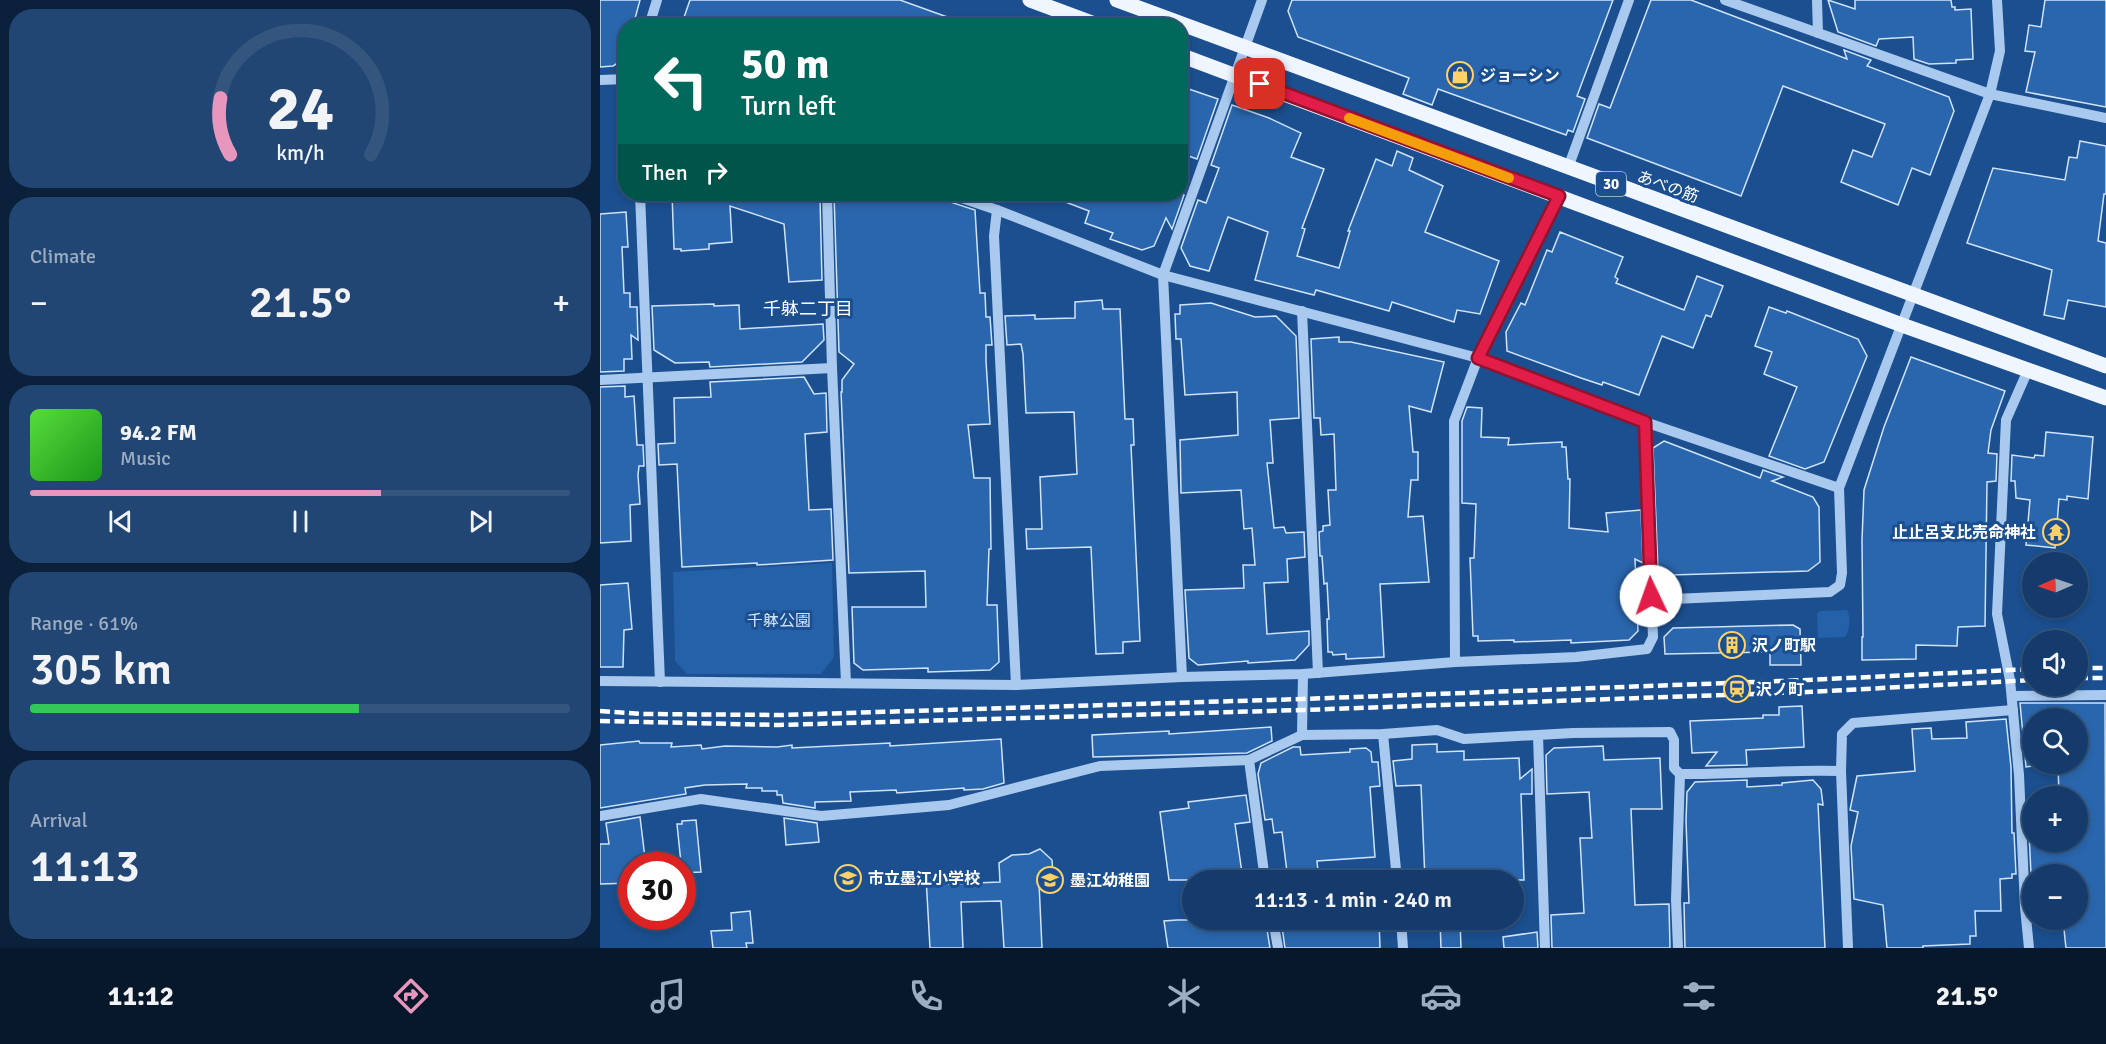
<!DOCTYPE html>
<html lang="en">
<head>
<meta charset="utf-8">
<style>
  body { margin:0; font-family:Signika,"Noto Sans JP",sans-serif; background:#214673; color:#f1f3f6; height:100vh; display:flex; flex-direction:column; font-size:22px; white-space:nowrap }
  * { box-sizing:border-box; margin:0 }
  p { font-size:20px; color:#9dadc1 }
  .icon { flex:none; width:33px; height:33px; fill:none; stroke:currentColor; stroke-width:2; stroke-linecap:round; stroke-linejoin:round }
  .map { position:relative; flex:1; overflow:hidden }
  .panel { display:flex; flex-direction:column; gap:9px; padding:9px; background:#0b203b; width:600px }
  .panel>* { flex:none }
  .banner { position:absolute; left:18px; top:18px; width:570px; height:183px; border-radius:24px; box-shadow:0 3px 9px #0003,0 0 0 2px #33557e; background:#00695c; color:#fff; overflow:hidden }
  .needle { width:39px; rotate:268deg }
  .buttons { position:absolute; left:1422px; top:552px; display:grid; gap:12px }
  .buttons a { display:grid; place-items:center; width:66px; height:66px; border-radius:50%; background:#143b6b; box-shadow:0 3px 9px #0003,0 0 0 2px #33557e; font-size:30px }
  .speed { position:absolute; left:18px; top:852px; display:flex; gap:12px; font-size:30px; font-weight:700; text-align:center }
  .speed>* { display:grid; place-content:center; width:78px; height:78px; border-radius:50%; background:#143b6b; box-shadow:0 3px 9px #0003,0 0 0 2px #33557e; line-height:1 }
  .speed .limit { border:9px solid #d22; background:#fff; color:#111 }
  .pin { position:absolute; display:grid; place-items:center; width:51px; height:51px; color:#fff; margin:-26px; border-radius:12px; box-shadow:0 3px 9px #0006 }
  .me { position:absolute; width:66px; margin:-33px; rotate:357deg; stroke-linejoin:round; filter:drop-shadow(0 0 4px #0008) }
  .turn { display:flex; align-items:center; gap:21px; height:126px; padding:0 24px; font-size:27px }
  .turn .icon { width:78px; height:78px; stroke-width:2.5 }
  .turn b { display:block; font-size:42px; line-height:51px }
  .then { display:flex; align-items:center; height:57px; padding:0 24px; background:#0003; gap:12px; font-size:22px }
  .big { font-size:45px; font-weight:600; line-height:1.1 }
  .panel .widget { flex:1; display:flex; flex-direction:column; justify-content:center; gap:9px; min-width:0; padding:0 21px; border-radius:24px; background:#214673 }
  .panel .dial { align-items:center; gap:0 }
  .dial svg { height:156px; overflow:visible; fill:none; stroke:#33557e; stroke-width:7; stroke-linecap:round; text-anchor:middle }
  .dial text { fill:#f1f3f6; stroke:none }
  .song { display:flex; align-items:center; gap:18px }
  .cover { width:72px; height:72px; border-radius:9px; background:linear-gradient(135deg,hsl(110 70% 55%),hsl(120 70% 35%)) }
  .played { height:6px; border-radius:3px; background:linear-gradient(90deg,#e797bd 65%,#33557e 65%) }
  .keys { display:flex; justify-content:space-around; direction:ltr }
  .heat { display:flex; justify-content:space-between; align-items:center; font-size:33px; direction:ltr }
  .charge { height:9px; border-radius:4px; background:linear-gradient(90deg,#34c759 61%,#33557e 0) }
  .trip { position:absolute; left:582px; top:870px; width:342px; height:60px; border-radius:30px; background:#143b6b; box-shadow:0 3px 9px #0003,0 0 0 2px #33557e; font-weight:600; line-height:60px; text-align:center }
  .tab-bar { display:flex; height:96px; justify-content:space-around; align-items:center; background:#08182b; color:#9dadc1 }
  .tab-bar .icon { width:42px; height:42px }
  .tab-bar .on { color:#e797bd }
  .tab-bar b { font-size:27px; color:#f1f3f6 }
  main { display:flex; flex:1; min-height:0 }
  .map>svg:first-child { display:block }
  .green { fill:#2461a8 }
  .building { fill:#2a66ad; stroke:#cfe3fa; stroke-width:1.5 }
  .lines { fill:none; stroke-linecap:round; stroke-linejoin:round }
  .minor { stroke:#a9c9ee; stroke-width:10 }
  .major { stroke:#f0f6ff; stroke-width:15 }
  .rail { stroke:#fff; stroke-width:4.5; stroke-dasharray:10 4.5; stroke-linecap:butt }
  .route-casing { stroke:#92132f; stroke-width:15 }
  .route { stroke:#e11d48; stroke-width:10 }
  .slow { stroke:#f59e0b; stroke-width:10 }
  .labels { text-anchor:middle; stroke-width:6; stroke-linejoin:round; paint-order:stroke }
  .shield { fill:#1b4f8f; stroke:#bbcadd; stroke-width:1.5 }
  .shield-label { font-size:15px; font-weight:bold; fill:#fff }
  .poi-label { font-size:16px; font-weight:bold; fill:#fff; stroke:#1b4f8f; text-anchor:start }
  .street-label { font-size:16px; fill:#fff; stroke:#1b4f8f }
  .park-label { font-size:16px; fill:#cfe3fa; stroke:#1b4f8f }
  .neighbourhood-label { font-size:18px; fill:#fff; stroke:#1b4f8f }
</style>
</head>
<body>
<main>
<section class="panel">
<div class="widget dial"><svg viewBox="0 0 100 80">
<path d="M14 69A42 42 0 1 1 86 69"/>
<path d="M14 69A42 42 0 0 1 9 40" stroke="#e797bd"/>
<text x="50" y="56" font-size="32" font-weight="700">24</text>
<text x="50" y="72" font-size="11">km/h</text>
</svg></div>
<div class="widget"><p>Climate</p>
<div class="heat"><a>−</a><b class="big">21.5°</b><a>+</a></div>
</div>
<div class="widget">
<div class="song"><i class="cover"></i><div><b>94.2 FM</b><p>Music</p></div></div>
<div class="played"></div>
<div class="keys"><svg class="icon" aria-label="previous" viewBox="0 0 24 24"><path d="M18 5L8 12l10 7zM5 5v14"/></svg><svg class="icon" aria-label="pause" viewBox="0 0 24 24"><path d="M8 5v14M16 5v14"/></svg><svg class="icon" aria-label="next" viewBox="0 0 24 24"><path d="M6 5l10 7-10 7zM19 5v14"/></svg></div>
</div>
<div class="widget"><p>Range · 61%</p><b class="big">305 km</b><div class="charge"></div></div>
<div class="widget"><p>Arrival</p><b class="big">11:13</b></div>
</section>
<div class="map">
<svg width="1506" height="948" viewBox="0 0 1506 948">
  <rect width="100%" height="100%" fill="#1b4f8f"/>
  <!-- green -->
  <g class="green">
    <polygon points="232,563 234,657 221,674 87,674 75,661 73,572"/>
    <path d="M1247,610C1251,618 1250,630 1245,637L1218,638L1217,614L1220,611Z"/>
  </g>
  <!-- building -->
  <g class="building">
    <polygon points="0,0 40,0 33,26 26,26 26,58 13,66 0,67"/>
    <polygon points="90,0 300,0 364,23 363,26 81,26"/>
    <polygon points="692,0 1013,0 977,96 985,99 973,132 968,130 966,135 838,89 832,105 803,94 809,78 698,37 688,11"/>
    <polygon points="1051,0 1091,0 1247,59 1244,50 1271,60 1267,66 1349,97 1354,111 1330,175 1312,168 1298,205 1241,182 1253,150 1272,157 1285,124 1183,86 1141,196 987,138 999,104 1010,108"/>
    <polygon points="1228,0 1255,9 1255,0 1351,0 1352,7 1355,7 1355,10 1371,9 1373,59 1356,60 1356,63 1329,64 1314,59 1313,37 1279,39 1276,46 1238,32"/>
    <polygon points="1445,0 1506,0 1506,107 1426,92 1435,52 1425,51 1429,25 1441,27"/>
    <polygon points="580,86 618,99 597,159 580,153"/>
    <polygon points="632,105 669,118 701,133 691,157 724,169 702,228 705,229 697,256 739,268 750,231 748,231 776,159 792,166 797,151 813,158 809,170 843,186 825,232 899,261 880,314 857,310 854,322 792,302 789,311 716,290 714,295 655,280 668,232 628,217 609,271 590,266 581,248 598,200 606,203 619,168 611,165"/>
    <polygon points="1480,141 1506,146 1506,194 1504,194 1498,241 1506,243 1506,307 1468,300 1464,319 1444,315 1452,270 1367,243 1393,168 1465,180 1469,157 1477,158"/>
    <polygon points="72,194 206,194 220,198 222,280 189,282 184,224 130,206 132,242 109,244 109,249 81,251 81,249 74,249"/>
    <polygon points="234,194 343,194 347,201 375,210 380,293 385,293 386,317 390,317 392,345 386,345 386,361 390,424 368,425 374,478 390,478 391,549 389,549 387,605 397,605 399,662 390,670 328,672 328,668 263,670 254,663 252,607 326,607 325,571 249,573 241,392 242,392 242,380 254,364 239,352"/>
    <polygon points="448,194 581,194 584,195 572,229 566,218 554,246 542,250 510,239 513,233 485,223 489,211 447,195"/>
    <polygon points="26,212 28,247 22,247 24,293 30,293 30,307 37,307 38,340 31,335 32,359 24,359 24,371 0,372 0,214"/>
    <polygon points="960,232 1023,257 1015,277 1018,279 1016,283 1084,310 1097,276 1123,286 1111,317 1106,315 1093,348 1062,336 1039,395 1003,382 1002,385 981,378 907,351 906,332 921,303 925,305 947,250 952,252"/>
    <polygon points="502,300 503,309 520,309 525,419 533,419 534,445 531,445 540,641 523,642 523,653 496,654 491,547 427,549 426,529 442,529 440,477 477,474 474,412 426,413 423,354 421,344 407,345 405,316 435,315 435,319 475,318 475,302"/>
    <polygon points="611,303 655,317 676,316 696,336 699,418 670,420 673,463 667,463 674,528 684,527 686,533 704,532 705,557 687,559 688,582 664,583 667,634 709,631 709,645 695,660 648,663 648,661 598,665 589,658 585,590 644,588 643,565 655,565 652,528 644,529 641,490 581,493 580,440 638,435 637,392 585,395 581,339 576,339 575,314 580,314 580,305"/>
    <polygon points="114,304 114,306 139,305 140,329 223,324 224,340 202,362 110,367 109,362 75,363 54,350 52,306"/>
    <polygon points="1169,307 1186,313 1187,311 1258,339 1267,356 1224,462 1205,469 1169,456 1197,387 1164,374 1172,352 1155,346"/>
    <polygon points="739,337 739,342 751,342 844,362 831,412 809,406 813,452 818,452 818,480 811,480 808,517 823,516 829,582 780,584 784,657 746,659 746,654 733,655 732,652 728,652 727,619 729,619 727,583 724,584 722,556 720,556 719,532 723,531 723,526 730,525 728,490 736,490 734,434 721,435 720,418 714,418 711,339"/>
    <polygon points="1311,357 1405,391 1391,430 1388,453 1397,454 1396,481 1387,482 1385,626 1358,627 1357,646 1316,645 1316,659 1262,660 1262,637 1263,637 1262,540 1264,490 1284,427"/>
    <polygon points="204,377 214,394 226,393 227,432 205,434 209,510 231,509 233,560 157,565 157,563 82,567 77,464 59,465 58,444 75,443 74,398 111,397 110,382"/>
    <polygon points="25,386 25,397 34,396 37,445 43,445 44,466 39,466 38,475 40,504 30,505 31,541 0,543 0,387"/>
    <polygon points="867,407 882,408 881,437 909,438 908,445 962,442 962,447 966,447 968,479 970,479 969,528 1008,532 1006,513 1041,510 1043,563 1035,559 1038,631 1029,640 971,643 971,640 914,642 914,640 878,641 878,636 873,636 870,558 874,558 876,504 862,503 862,421"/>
    <polygon points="1446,432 1493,437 1488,499 1467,496 1467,500 1459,499 1455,548 1426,545 1430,500 1416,498 1415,481 1411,481 1412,455 1434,458 1435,455 1444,456"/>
    <polygon points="1064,441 1160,478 1163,470 1183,477 1172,481 1213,497 1219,507 1220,562 1208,571 1071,575 1058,570 1053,448"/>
    <polygon points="28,583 32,629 24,630 23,667 0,667 0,585"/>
    <polygon points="1193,625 1200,629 1201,665 1170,665 1170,652 1065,654 1064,637 1073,628"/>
    <polygon points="1420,703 1505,703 1506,948 1466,948 1463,920 1478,920 1478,874 1431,874 1429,833 1432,833 1432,842 1478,842 1478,796 1459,796 1458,764 1478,764 1478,718 1432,718 1432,766 1426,767"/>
    <polygon points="1202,706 1204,747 1146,750 1147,765 1106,766 1117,752 1092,753 1090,721 1163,718 1163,715 1179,715 1179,707"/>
    <polygon points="1406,719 1411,767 1412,833 1414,833 1416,874 1412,874 1412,878 1400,879 1401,911 1375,911 1376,936 1370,936 1370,944 1323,946 1323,948 1287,948 1283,905 1254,899 1251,846 1258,812 1250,810 1257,776 1315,771 1312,729 1331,728 1332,739 1367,738 1366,722"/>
    <polygon points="671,727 672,741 647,753 493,757 492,735 569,731 569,734"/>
    <polygon points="401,739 404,783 383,789 364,790 364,788 297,793 296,790 250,792 251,801 215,802 215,808 183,803 182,795 177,795 177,791 162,791 162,788 146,788 147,784 105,785 85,788 86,794 0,808 0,745 39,741 40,743 72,743 71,747 101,745 102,749 125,746 177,747 192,745 192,748 290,743 290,746"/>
    <polygon points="837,744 837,752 864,751 864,760 919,758 920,779 932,769 932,794 921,794 924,880 825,880 821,785 796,786 793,761 812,759 812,745"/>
    <polygon points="1003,746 1004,760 1060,758 1062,809 1031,809 1035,905 1069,904 1070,948 952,948 951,915 984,913 980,838 992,838 989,792 947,794 946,755 954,748"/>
    <polygon points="693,747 700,747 701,755 750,752 750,749 766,748 771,752 772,762 778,762 780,786 770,787 775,857 717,861 719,880 688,880 682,832 674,833 672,819 665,820 658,774 661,763"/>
    <polygon points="1147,780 1147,787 1182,785 1182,783 1213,780 1221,789 1223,805 1218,804 1225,948 1085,948 1084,903 1089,903 1086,821 1087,792 1095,782"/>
    <polygon points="646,795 650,822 635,824 643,880 569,880 560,812 589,808 588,802"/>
    <polygon points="40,817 46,866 32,866 32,883 0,884 0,844 9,844 6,823"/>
    <polygon points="184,818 217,823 219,842 186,845"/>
    <polygon points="96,820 101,872 82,873 77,824 82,824 82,821"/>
    <polygon points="440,849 452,860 453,876 439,883 442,948 404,948 401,901 361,902 363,948 330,948 326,877 349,876 349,884 400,882 399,863 412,855 429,854"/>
    <polygon points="150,911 153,943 146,943 147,948 113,948 111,931 132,930 131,913"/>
    <polygon points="577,920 648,920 649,926 666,923 670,948 568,948 564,921"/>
    <polygon points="681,920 779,920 780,948 685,948"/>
    <polygon points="840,920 860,920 861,948 841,948"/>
    <polygon points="937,932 938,948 904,948 903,937"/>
  </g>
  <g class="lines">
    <!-- minor -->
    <g class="minor">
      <polyline points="1125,0 1390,94 1506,118"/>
      <polyline points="1217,0 1218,33"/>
      <polyline points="49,26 57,0"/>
      <polyline points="0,80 26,79"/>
      <polyline points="968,168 1029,0"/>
      <polyline points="40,194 60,682"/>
      <polyline points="227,194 232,368 246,683"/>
      <polyline points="350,194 397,210 563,275 878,358 1045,422 1239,488"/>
      <polyline points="959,197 878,358 854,421 855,662 976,657 1047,649 1053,637 1045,422"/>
      <polyline points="397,210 394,236 416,685"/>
      <polyline points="702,311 718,673"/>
      <polyline points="1428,370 1406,420 1397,614 1410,680 1419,775 1425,907 1429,948"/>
      <polyline points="0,380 232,368"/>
      <polyline points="1051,600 1230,592 1240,585 1242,573 1239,488 1390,94 1400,51 1397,0"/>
      <polyline points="582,677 563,275 662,0"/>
      <polyline points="0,681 416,685 582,677 703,674 855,662"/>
      <polyline points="1412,696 1506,695"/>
      <polyline points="783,734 797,880"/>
      <polyline points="702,735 703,674"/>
      <polyline points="938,735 945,948"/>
      <polyline points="649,760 665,880"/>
      <polyline points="1241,771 1248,948"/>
      <path d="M0,816L101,799L221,816L349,805L500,766L649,760L702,735L783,734L837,730L864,739L973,733L1070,732L1074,740V768L1080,774C1134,775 1188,769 1241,771L1242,734L1253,723L1413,710"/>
      <polyline points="673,920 678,948"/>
      <polyline points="801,920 803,948"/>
      <polyline points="1078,948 1076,900 1080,774"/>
    </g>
    <!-- major -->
    <g class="major">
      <polyline points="430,0 500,26"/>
      <polyline points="517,0 1506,366"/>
      <polyline points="580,55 1302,325 1506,398"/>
    </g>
    <!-- rail -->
    <g class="rail">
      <polyline points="1478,668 1506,668"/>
      <polyline points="1478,678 1506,678"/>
      <polyline points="0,711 41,714 181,715 702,699 1208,680 1432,669"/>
      <polyline points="0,721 179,725 703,710 1208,692 1432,680"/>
    </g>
  </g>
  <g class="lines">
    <defs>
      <polyline id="route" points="660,84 959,196 878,358 1045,422 1051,596"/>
    </defs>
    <!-- route casing -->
    <use href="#route" class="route-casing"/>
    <!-- route -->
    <use href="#route" class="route"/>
    <!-- slow -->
    <polyline class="slow" points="749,118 909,178"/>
  </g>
  <!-- icons -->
  <defs>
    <symbol id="shop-ring" viewBox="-11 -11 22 22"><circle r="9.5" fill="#1b4f8f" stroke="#ffd166" stroke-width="1.5"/><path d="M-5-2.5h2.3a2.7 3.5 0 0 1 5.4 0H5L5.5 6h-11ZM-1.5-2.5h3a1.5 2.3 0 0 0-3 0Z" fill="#ffd166"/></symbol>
    <symbol id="temple-ring" viewBox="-11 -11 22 22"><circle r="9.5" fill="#1b4f8f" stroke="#ffd166" stroke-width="1.5"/><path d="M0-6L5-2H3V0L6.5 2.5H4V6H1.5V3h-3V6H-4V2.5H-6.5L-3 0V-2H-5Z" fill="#ffd166"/></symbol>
    <symbol id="building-ring" viewBox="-11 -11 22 22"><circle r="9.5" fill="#1b4f8f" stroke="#ffd166" stroke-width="1.5"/><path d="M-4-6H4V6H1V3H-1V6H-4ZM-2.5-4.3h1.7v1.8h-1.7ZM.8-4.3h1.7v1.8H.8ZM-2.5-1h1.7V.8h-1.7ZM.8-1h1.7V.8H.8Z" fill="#ffd166"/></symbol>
    <symbol id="station-ring" viewBox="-11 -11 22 22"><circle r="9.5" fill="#1b4f8f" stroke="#ffd166" stroke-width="1.5"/><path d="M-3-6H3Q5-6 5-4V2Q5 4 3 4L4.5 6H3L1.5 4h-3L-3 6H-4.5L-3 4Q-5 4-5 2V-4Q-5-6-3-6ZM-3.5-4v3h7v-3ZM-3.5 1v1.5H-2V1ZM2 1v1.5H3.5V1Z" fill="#ffd166"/></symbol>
    <symbol id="school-ring" viewBox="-11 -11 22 22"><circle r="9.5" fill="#1b4f8f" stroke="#ffd166" stroke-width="1.5"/><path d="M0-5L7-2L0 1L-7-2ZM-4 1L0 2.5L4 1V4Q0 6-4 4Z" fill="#ffd166"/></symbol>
  </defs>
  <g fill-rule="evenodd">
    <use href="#shop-ring" x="845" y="60" width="30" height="30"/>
    <use href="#temple-ring" x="1441" y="517" width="30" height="30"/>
    <use href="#building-ring" x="1117" y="630" width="30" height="30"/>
    <use href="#station-ring" x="1122" y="674" width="30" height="30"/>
    <use href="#school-ring" x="233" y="863" width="30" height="30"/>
    <use href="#school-ring" x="435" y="865" width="30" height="30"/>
  </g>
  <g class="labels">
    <!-- shield labels -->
    <rect class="shield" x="996" y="172" width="30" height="24" rx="4.5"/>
    <g class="shield-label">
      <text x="1011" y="189">30</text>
    </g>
    <!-- poi labels -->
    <g class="poi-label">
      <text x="880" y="81">ジョーシン</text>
      <text x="1436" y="538" text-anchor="end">止止呂支比売命神社</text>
      <text x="1152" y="651">沢ノ町駅</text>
      <text x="1156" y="695">沢ノ町</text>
      <text x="268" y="884">市立墨江小学校</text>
      <text x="470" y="886">墨江幼稚園</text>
    </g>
    <!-- street labels -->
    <g class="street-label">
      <text transform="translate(1068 186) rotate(20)" y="6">あべの筋</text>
    </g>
    <!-- park labels -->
    <g class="park-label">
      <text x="179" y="626">千躰公園</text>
    </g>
    <!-- neighbourhood labels -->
    <g class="neighbourhood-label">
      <text x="208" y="315">千躰二丁目</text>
    </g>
  </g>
</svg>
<div class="buttons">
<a><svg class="needle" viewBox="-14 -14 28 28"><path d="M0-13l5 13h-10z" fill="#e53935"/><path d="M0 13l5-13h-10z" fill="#9dadc1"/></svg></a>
<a><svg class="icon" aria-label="sound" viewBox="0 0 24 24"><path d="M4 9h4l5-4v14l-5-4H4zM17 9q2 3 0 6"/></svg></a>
<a><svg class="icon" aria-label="search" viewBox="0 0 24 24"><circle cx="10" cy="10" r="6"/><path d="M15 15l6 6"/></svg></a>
<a>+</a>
<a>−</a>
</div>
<div class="speed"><div class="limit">30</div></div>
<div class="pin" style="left:660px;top:84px;background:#d93025"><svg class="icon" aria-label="arrive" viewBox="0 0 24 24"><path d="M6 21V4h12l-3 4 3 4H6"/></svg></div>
<svg class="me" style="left:1051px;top:596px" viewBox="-20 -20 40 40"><circle r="19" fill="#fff"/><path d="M0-13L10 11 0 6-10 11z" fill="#e11d48"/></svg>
<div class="trip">11:13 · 1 min · 240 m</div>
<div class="banner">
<div class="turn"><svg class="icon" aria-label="left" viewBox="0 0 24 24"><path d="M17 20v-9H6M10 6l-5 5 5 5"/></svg><div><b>50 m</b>Turn left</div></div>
<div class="then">Then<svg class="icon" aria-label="right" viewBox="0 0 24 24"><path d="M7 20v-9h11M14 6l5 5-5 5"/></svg></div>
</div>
</div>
</main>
<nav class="tab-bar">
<b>11:12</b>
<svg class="icon on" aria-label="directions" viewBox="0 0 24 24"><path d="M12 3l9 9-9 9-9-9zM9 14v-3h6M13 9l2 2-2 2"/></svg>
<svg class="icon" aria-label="music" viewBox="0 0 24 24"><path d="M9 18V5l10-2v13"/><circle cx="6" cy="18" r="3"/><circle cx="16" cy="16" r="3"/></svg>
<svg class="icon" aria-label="phone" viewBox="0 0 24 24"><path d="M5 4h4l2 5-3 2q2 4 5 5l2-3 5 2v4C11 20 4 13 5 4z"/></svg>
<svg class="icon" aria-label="climate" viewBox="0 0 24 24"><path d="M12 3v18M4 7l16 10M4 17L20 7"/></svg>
<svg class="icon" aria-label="car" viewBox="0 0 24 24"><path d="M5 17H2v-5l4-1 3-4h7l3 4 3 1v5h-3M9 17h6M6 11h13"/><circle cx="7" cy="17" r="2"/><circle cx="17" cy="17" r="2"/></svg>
<svg class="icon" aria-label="filters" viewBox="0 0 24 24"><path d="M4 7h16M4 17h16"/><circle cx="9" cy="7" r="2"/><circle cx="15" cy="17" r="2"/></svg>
<b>21.5°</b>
</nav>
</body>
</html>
